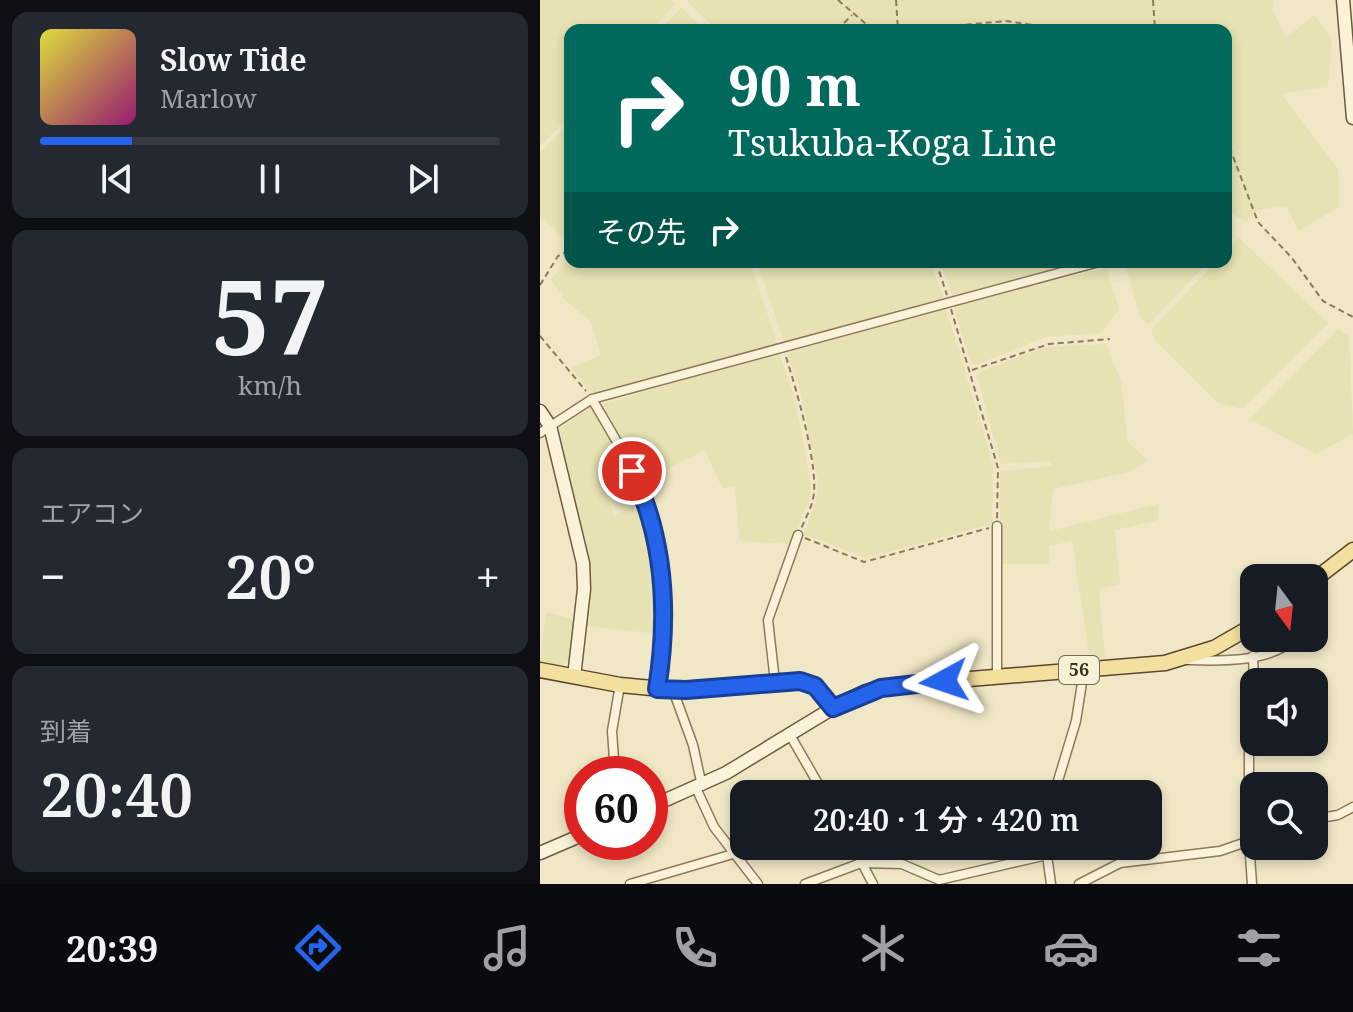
<!DOCTYPE html>
<html lang="ja">
<head>
<meta charset="utf-8">
<style>
  body { margin:0; font-family:"Noto Serif","Noto Sans JP",serif; background:#242831; color:#f1f3f6; height:100vh; display:flex; flex-direction:column; font-size:30px; white-space:nowrap }
  * { box-sizing:border-box; margin:0 }
  p { font-size:26px; color:#9ea1a6 }
  .icon { flex:none; width:44px; height:44px; fill:none; stroke:currentColor; stroke-width:2; stroke-linecap:round; stroke-linejoin:round }
  .map { position:relative; flex:1; overflow:hidden }
  .side { display:flex; flex-direction:column; gap:12px; padding:12px; background:#0d0f14; width:540px }
  .side>* { flex:none }
  .hud { position:absolute; left:24px; top:24px; width:668px; height:244px; border-radius:16px; box-shadow:0 4px 12px #0003; background:#00695c; color:#fff; overflow:hidden }
  .needle { width:52px; rotate:165deg }
  .tools { position:absolute; left:700px; top:564px; display:grid; gap:16px }
  .tools a { display:grid; place-items:center; width:88px; height:88px; border-radius:16px; background:#171b24; box-shadow:0 4px 12px #0003; font-size:40px }
  .speed { position:absolute; left:24px; top:756px; display:flex; gap:16px; font-size:40px; font-weight:700; text-align:center }
  .speed>* { display:grid; place-content:center; width:104px; height:104px; border-radius:50%; background:#171b24; box-shadow:0 4px 12px #0003; line-height:1 }
  .speed .limit { border:12px solid #d22; background:#fff; color:#111 }
  .pin { position:absolute; display:grid; place-items:center; width:68px; height:68px; color:#fff; margin:-34px; border:4px solid #fff; border-radius:50%; box-shadow:0 2px 8px #0007 }
  .me { position:absolute; width:88px; margin:-44px; rotate:265deg; stroke-linejoin:round; filter:drop-shadow(0 0 6px #0008) }
  .turn { display:flex; align-items:center; gap:28px; height:168px; padding:0 32px; font-size:36px }
  .turn .icon { width:104px; height:104px; stroke-width:2.5 }
  .turn b { display:block; font-size:56px; line-height:68px }
  .then { display:flex; align-items:center; height:76px; padding:0 32px; background:#0003; gap:16px; font-size:30px }
  .big { font-size:60px; font-weight:600; line-height:1.1 }
  .side .card { flex:1; display:flex; flex-direction:column; justify-content:center; gap:12px; min-width:0; padding:0 28px; border-radius:16px; background:#242831 }
  .side .dial { align-items:center; gap:0 }
  .dial b { font-size:104px; line-height:1 }
  .song { display:flex; align-items:center; gap:24px }
  .cover { width:96px; height:96px; border-radius:12px; background:linear-gradient(135deg,hsl(60 70% 55%),hsl(320 70% 35%)) }
  .played { height:8px; border-radius:4px; background:linear-gradient(90deg,#2563eb 20%,#363941 20%) }
  .keys { display:flex; justify-content:space-around; direction:ltr }
  .heat { display:flex; justify-content:space-between; align-items:center; font-size:44px; direction:ltr }
  .trip { position:absolute; left:190px; top:780px; width:432px; height:80px; border-radius:16px; background:#171b24; box-shadow:0 4px 12px #0003; font-weight:600; line-height:80px; text-align:center }
  .tab-bar { display:flex; height:128px; justify-content:space-around; align-items:center; background:#090b0e; color:#9ea1a6 }
  .tab-bar .icon { width:56px; height:56px }
  .tab-bar .on { color:#2563eb }
  .tab-bar b { font-size:36px; color:#f1f3f6 }
  main { display:flex; flex:1; min-height:0 }
  .map>svg:first-child { display:block }
  .farmland { fill:#e6e2b3 }
  .lines { fill:none; stroke-linecap:round; stroke-linejoin:round }
  .street-casing { stroke:#8d7a5b; stroke-width:11 }
  .secondary-casing { stroke:#6f5b3e; stroke-width:15 }
  .primary-casing { stroke:#5b472f; stroke-width:17 }
  .path { stroke:#8d7a5b; stroke-width:2; stroke-dasharray:6 4; stroke-linecap:butt }
  .street { stroke:#faf3da; stroke-width:8 }
  .secondary { stroke:#faf3da; stroke-width:12 }
  .primary { stroke:#f4e09e; stroke-width:14 }
  .route-casing { stroke:#184099; stroke-width:20 }
  .route { stroke:#2563eb; stroke-width:14 }
  .labels { text-anchor:middle; stroke-width:8; stroke-linejoin:round; paint-order:stroke }
  .shield { fill:#f7f1d6; stroke:#746a56; stroke-width:2 }
  .shield-label { font-size:18px; font-weight:bold; fill:#3c301f }
</style>
</head>
<body>
<main>
<section class="side">
<div class="card">
<div class="song"><i class="cover"></i><div><b>Slow Tide</b><p>Marlow</p></div></div>
<div class="played"></div>
<div class="keys"><svg class="icon" aria-label="previous" viewBox="0 0 24 24"><path d="M18 5L8 12l10 7zM5 5v14"/></svg><svg class="icon" aria-label="pause" viewBox="0 0 24 24"><path d="M8 5v14M16 5v14"/></svg><svg class="icon" aria-label="next" viewBox="0 0 24 24"><path d="M6 5l10 7-10 7zM19 5v14"/></svg></div>
</div>
<div class="card dial"><b>57</b><p>km/h</p></div>
<div class="card"><p>エアコン</p>
<div class="heat"><a>−</a><b class="big">20°</b><a>+</a></div>
</div>
<div class="card"><p>到着</p><b class="big">20:40</b></div>
</section>
<div class="map">
<svg width="813" height="884" viewBox="0 0 813 884">
  <rect width="100%" height="100%" fill="#f0e7c6"/>
  <!-- farmland -->
  <g class="farmland">
    <polygon points="0,0 132,0 136,4 111,30 30,30 30,115 0,146"/>
    <polygon points="146,0 734,0 733,11 746,38 774,15 792,39 788,87 741,94 798,169 799,207 758,231 747,206 717,210 706,222 686,210 686,30 177,30"/>
    <polygon points="141,8 142,8 164,30 120,30"/>
    <polygon points="30,122 30,235 24,238 0,216 0,152"/>
    <polygon points="699,238 788,323 702,409 678,403 615,340 611,330 676,262 686,262 686,251"/>
    <polygon points="30,257 30,262 210,262 237,343 56,393 50,392 31,368 61,355 51,322 25,300 11,280"/>
    <polygon points="217,262 390,262 403,296 400,300 244,342"/>
    <polygon points="400,262 539,262 413,297"/>
    <polygon points="584,262 668,262 609,324 601,318"/>
    <polygon points="567,268 579,309 562,333 505,337 436,365 431,364 414,306"/>
    <polygon points="406,308 453,464 452,524 326,558 263,534 276,502 278,484 261,393 247,353"/>
    <polygon points="798,329 809,336 813,434 776,454 710,419"/>
    <polygon points="566,344 581,381 588,442 608,461 589,472 513,489 509,531 618,504 618,520 575,530 580,584 559,589 565,658 550,660 532,541 509,546 509,564 460,564 460,471 512,466 510,461 461,464 437,376 441,371 506,347"/>
    <polygon points="239,353 255,398 270,480 270,498 250,544 204,541 199,539 195,487 182,488 165,450 102,482 59,405"/>
    <polygon points="52,406 89,471 63,485 74,516 100,501 109,529 115,551 121,629 118,634 47,626 49,585 46,545 18,430"/>
    <polygon points="6,612 32,619 35,624 30,660 25,664 15,667 0,664"/>
  </g>
  <g class="lines">
    <defs>
      <g id="street">
        <path d="M52,399C68,427 87,456 99,486C126,551 127,620 117,689"/>
        <polyline points="0,433 52,399 559,262"/>
        <polyline points="457,526 457,676"/>
        <polyline points="774,598 774,580"/>
        <polyline points="713,656 714,682"/>
        <path d="M648,660C681,661 730,663 755,638"/>
        <polyline points="235,682 228,620 258,535"/>
        <polyline points="714,683 709,699 709,841 714,838"/>
        <polyline points="133,690 153,745 162,786"/>
        <polyline points="250,735 284,794"/>
        <polyline points="75,774 72,731 80,685"/>
        <polyline points="156,788 174,827 218,884"/>
        <polyline points="514,794 536,721 544,670"/>
        <polyline points="774,819 798,815 813,807"/>
        <polyline points="313,846 333,884"/>
        <polyline points="90,884 193,854"/>
        <polyline points="265,884 321,863 362,864 399,880 507,855 511,884"/>
        <polyline points="539,884 580,863 680,851 709,841 712,884"/>
      </g>
      <g id="secondary">
        <polyline points="803,0 813,118"/>
        <polyline points="0,411 10,426 43,563 44,589 34,677"/>
        <polyline points="110,807 186,773 293,708"/>
        <polyline points="0,853 42,835"/>
      </g>
      <g id="primary">
        <polyline points="774,580 813,550"/>
        <polyline points="0,670 80,685 133,690 260,681 275,686 293,708 326,692 357,685 625,663 674,648 714,625"/>
      </g>
    </defs>
    <!-- street casing -->
    <use href="#street" class="street-casing"/>
    <!-- secondary casing -->
    <use href="#secondary" class="secondary-casing"/>
    <!-- primary casing -->
    <use href="#primary" class="primary-casing"/>
    <!-- path -->
    <g class="path">
      <polyline points="298,0 333,30"/>
      <polyline points="356,0 358,30"/>
      <polyline points="613,0 615,30"/>
      <polyline points="297,30 312,15"/>
      <polyline points="366,30 466,21 525,30"/>
      <polyline points="686,138 718,222 752,258 783,301 813,317"/>
      <polyline points="396,262 407,295"/>
      <polyline points="0,285 18,256 30,250"/>
      <polyline points="411,309 458,468 457,520"/>
      <polyline points="0,336 46,391"/>
      <path d="M246,357C256,388 280,470 273,499C271,509 265,519 261,529"/>
      <polyline points="432,370 509,344 570,339"/>
      <polyline points="265,538 324,562 449,528"/>
    </g>
    <!-- street -->
    <use href="#street" class="street"/>
    <!-- secondary -->
    <use href="#secondary" class="secondary"/>
    <!-- primary -->
    <use href="#primary" class="primary"/>
  </g>
  <g class="lines">
    <defs>
      <path id="route" d="M92,471C125,539 129,614 117,689L146,690L260,681L275,686L293,708L341,688L404,681"/>
    </defs>
    <!-- route casing -->
    <use href="#route" class="route-casing"/>
    <!-- route -->
    <use href="#route" class="route"/>
  </g>
  <g class="labels">
    <!-- shield labels -->
    <rect class="shield" x="519" y="656" width="40" height="28" rx="6"/>
    <g class="shield-label">
      <text x="539" y="676">56</text>
    </g>
  </g>
</svg>
<div class="tools">
<a><svg class="needle" viewBox="-14 -14 28 28"><path d="M0-13l5 13h-10z" fill="#e53935"/><path d="M0 13l5-13h-10z" fill="#9ea1a6"/></svg></a>
<a><svg class="icon" aria-label="sound" viewBox="0 0 24 24"><path d="M4 9h4l5-4v14l-5-4H4zM17 9q2 3 0 6"/></svg></a>
<a><svg class="icon" aria-label="search" viewBox="0 0 24 24"><circle cx="10" cy="10" r="6"/><path d="M15 15l6 6"/></svg></a>
</div>
<div class="speed"><div class="limit">60</div></div>
<div class="pin" style="left:92px;top:471px;background:#d93025"><svg class="icon" aria-label="arrive" viewBox="0 0 24 24"><path d="M6 21V4h12l-3 4 3 4H6"/></svg></div>
<svg class="me" style="left:404px;top:681px" viewBox="-20 -20 40 40"><path d="M0-17L14 15 0 8-14 15z" fill="#2563eb" stroke="#fff" stroke-width="4"/></svg>
<div class="trip">20:40 · 1 分 · 420 m</div>
<div class="hud">
<div class="turn"><svg class="icon" aria-label="right" viewBox="0 0 24 24"><path d="M7 20v-9h11M14 6l5 5-5 5"/></svg><div><b>90 m</b>Tsukuba-Koga Line</div></div>
<div class="then">その先<svg class="icon" aria-label="right" viewBox="0 0 24 24"><path d="M7 20v-9h11M14 6l5 5-5 5"/></svg></div>
</div>
</div>
</main>
<nav class="tab-bar">
<b>20:39</b>
<svg class="icon on" aria-label="directions" viewBox="0 0 24 24"><path d="M12 3l9 9-9 9-9-9zM9 14v-3h6M13 9l2 2-2 2"/></svg>
<svg class="icon" aria-label="music" viewBox="0 0 24 24"><path d="M9 18V5l10-2v13"/><circle cx="6" cy="18" r="3"/><circle cx="16" cy="16" r="3"/></svg>
<svg class="icon" aria-label="phone" viewBox="0 0 24 24"><path d="M5 4h4l2 5-3 2q2 4 5 5l2-3 5 2v4C11 20 4 13 5 4z"/></svg>
<svg class="icon" aria-label="climate" viewBox="0 0 24 24"><path d="M12 3v18M4 7l16 10M4 17L20 7"/></svg>
<svg class="icon" aria-label="car" viewBox="0 0 24 24"><path d="M5 17H2v-5l4-1 3-4h7l3 4 3 1v5h-3M9 17h6M6 11h13"/><circle cx="7" cy="17" r="2"/><circle cx="17" cy="17" r="2"/></svg>
<svg class="icon" aria-label="filters" viewBox="0 0 24 24"><path d="M4 7h16M4 17h16"/><circle cx="9" cy="7" r="2"/><circle cx="15" cy="17" r="2"/></svg>
</nav>
</body>
</html>
